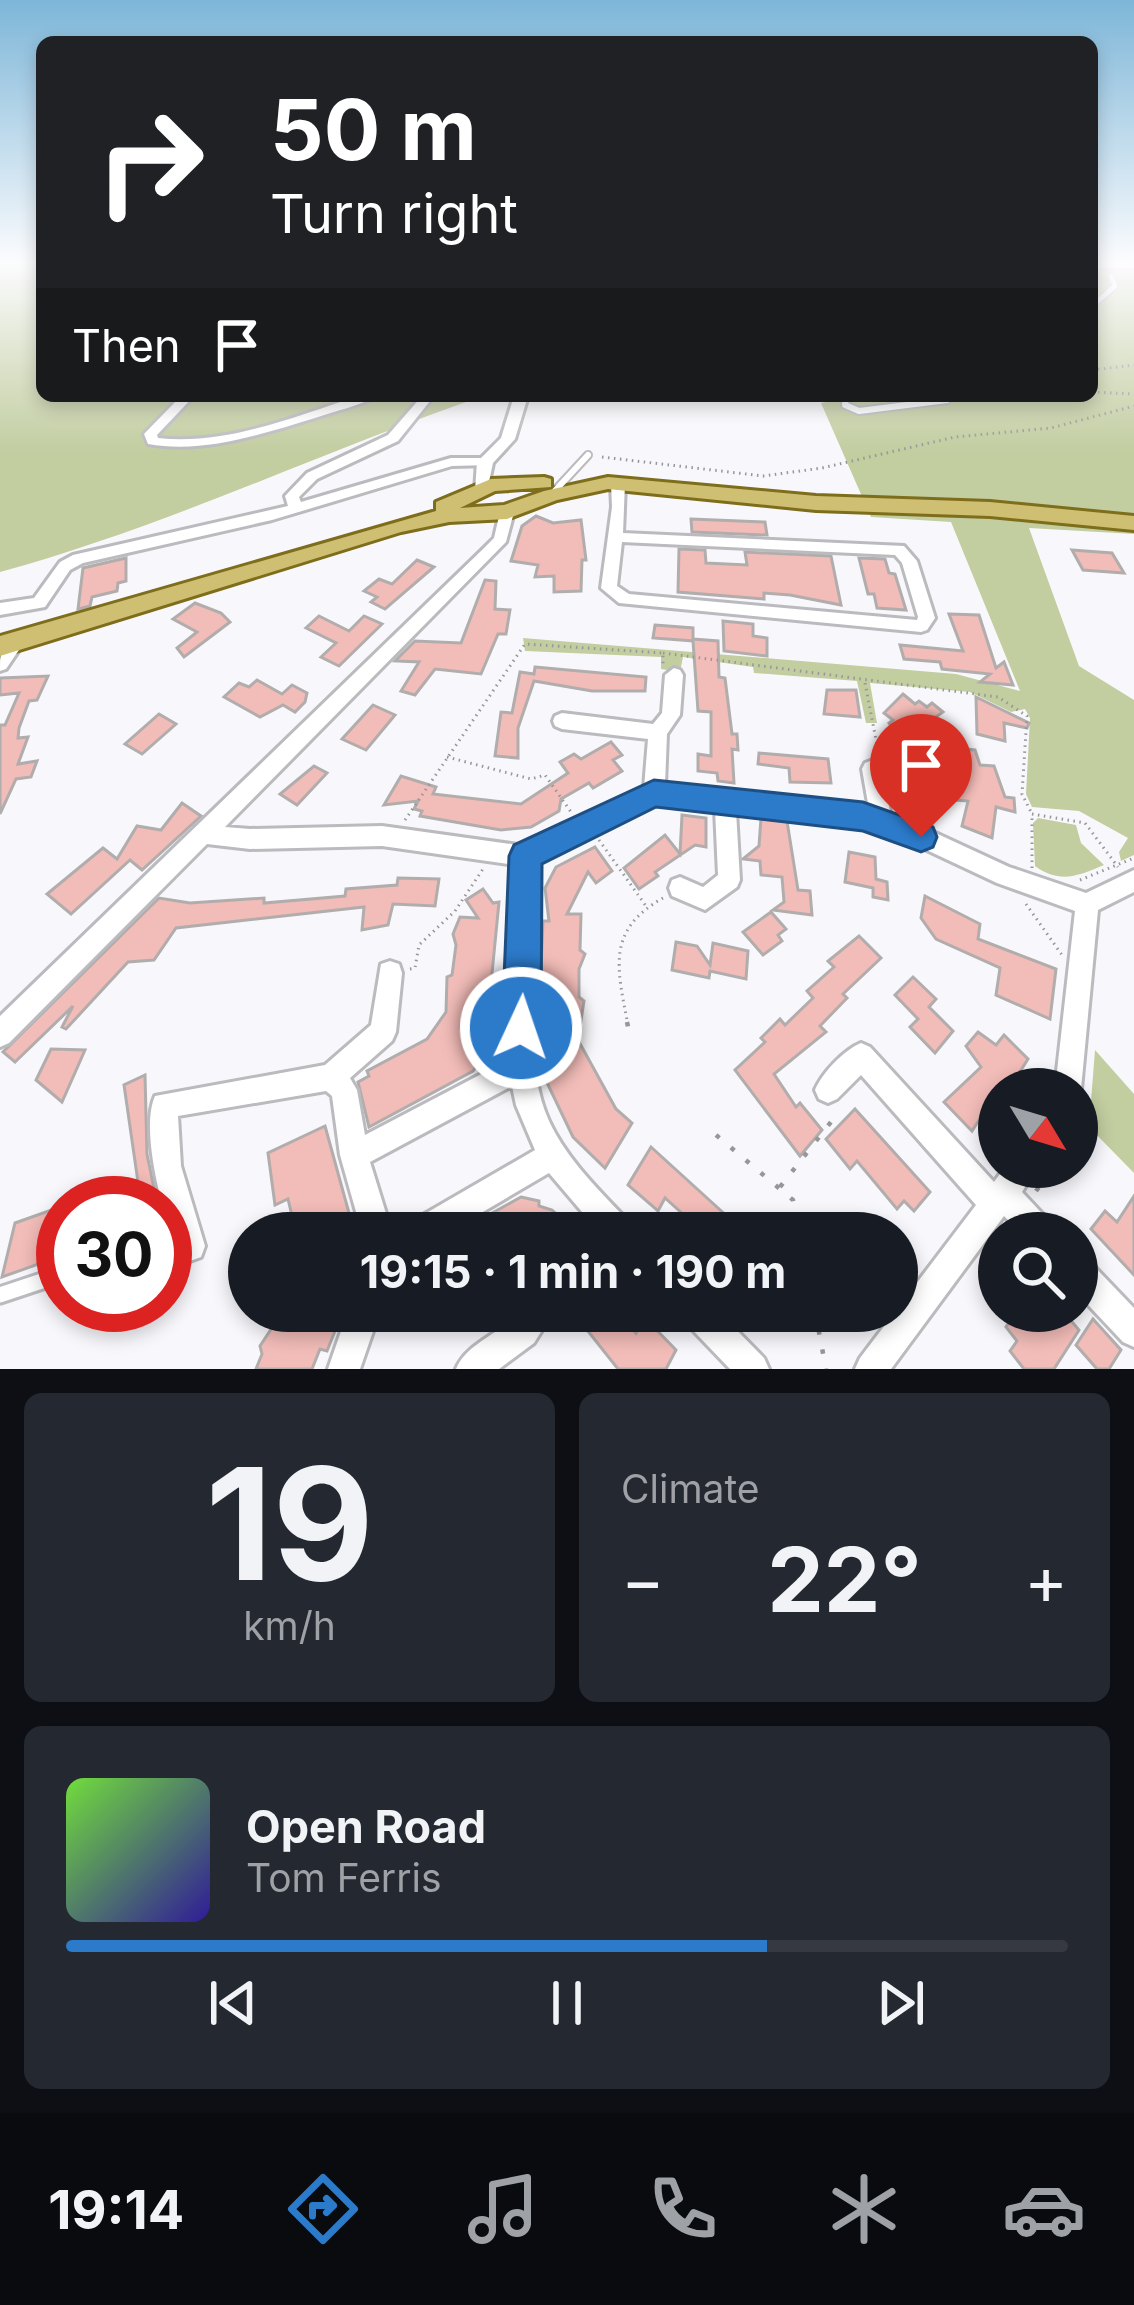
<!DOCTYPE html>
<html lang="en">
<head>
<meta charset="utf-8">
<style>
  body { margin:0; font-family:Inter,sans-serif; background:#242831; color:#f1f3f6; height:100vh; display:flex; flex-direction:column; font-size:45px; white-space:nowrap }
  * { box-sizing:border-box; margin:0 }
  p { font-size:39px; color:#9ea1a6 }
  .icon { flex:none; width:66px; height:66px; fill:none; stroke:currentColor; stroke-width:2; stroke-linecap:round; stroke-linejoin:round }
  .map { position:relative; height:1369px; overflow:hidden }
  .drawer { display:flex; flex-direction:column; gap:24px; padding:24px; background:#0d0f14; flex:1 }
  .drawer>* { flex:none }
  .banner { position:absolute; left:36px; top:36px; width:1062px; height:366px; border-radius:18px; box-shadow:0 6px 18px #0003; background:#202124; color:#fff; overflow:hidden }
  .needle { width:78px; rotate:128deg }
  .controls { position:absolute; left:978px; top:1068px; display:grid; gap:24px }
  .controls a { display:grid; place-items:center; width:120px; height:120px; border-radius:50%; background:#171b24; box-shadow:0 6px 18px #0003; font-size:60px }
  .speed { position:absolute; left:36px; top:1176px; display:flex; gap:24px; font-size:60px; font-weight:700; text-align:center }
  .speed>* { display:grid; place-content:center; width:156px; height:156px; border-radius:50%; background:#171b24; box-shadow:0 6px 18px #0003; line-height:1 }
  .speed .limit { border:18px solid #d22; background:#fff; color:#111 }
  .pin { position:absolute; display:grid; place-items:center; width:102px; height:102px; color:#fff; margin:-123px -51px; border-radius:50% 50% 50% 0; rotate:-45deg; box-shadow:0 0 12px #0007 }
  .pin .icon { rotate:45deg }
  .me { position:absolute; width:132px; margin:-66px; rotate:3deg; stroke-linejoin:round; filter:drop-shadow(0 0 9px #0008) }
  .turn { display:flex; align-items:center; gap:42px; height:252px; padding:0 36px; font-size:54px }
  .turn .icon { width:156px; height:156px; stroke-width:2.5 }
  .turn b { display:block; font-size:84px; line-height:102px }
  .then { display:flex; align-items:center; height:114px; padding:0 36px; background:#0003; gap:24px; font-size:45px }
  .big { font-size:90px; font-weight:700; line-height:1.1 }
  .drawer .tile { flex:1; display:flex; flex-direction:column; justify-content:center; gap:18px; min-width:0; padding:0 42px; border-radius:18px; background:#242831 }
  .drawer .dial { align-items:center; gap:0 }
  .dial b { font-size:156px; line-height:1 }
  .song { display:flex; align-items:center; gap:36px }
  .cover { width:144px; height:144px; border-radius:18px; background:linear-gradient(135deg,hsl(100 70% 55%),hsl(250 70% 35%)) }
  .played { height:12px; border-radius:6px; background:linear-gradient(90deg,#2c7aca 70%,#363941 70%) }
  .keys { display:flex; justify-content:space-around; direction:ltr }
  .heat { display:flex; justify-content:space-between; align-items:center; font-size:66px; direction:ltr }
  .drawer .tiles { flex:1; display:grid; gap:24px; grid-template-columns:1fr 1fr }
  .tile:last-child { grid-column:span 2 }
  .trip { position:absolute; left:228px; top:1212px; width:690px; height:120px; border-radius:60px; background:#171b24; box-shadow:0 6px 18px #0003; font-weight:700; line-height:120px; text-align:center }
  .tabs { display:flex; height:192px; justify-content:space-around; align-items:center; background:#090b0e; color:#9ea1a6 }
  .tabs .icon { width:84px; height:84px }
  .tabs .selected { color:#2c7aca }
  .tabs b { font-size:54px; color:#f1f3f6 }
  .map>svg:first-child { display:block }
  .green { fill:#c2cda0 }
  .building { fill:#f2bcb8; stroke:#b2adad; stroke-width:3 }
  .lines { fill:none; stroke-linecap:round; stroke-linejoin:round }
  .service-far2-casing { stroke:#bbbbbf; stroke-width:8 }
  .service-far1-casing { stroke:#bbbbbf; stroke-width:10 }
  .service-casing { stroke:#bbbbbf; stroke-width:21 }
  .minor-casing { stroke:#bbbbbf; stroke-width:6 }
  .tertiary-casing { stroke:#bbbbbf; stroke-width:6 }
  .primary-casing { stroke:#7e6d1b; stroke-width:6 }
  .path-far1 { stroke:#97979a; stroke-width:3; stroke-dasharray:1.5 4.5; stroke-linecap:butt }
  .path { stroke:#97979a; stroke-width:4.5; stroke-dasharray:4.5 15; stroke-linecap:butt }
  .service-far2 { stroke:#fff; stroke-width:4.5 }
  .service-far1 { stroke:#fff; stroke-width:6 }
  .service { stroke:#fff; stroke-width:15 }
  .minor { fill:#fff; fill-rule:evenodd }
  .tertiary { fill:#fff; fill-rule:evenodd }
  .primary { fill:#cebf73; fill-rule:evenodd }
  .route { fill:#2c7aca; stroke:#1d4f83; stroke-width:3 }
</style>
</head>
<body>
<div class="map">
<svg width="1134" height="1369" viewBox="0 0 1134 1369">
  <rect width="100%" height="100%" fill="#f8f8fc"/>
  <!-- green -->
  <g class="green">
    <path d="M0,261H42V396H483C321,452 165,527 0,572Z"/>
    <polygon points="1092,261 1134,261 1134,534 1029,528 1079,666 1134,700 1134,855 1121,861 1119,852 1128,838 1079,811 1032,807 1026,794 1030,718 1025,709 1011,712 970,692 870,683 877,723 866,723 857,681 754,673 753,667 683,657 680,672 661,669 661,657 525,651 523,638 956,674 1020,691 951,522 871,517 821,403 858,396 1092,396"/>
    <path d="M1038,818L1076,825L1081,843L1104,865C1078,876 1060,884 1035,866L1033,823Z"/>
    <polygon points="1095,1050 1134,1094 1134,1173 1089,1127"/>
  </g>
  <!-- building -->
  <g class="building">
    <polygon points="536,516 553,523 581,520 586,560 582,560 581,591 554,592 554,576 535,577 538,565 511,561 522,526"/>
    <polygon points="691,519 765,522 767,535 692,532"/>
    <polygon points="679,549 705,550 706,563 747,565 745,552 831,556 841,605 790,595 764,593 764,599 678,592"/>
    <polygon points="1072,550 1112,553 1124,573 1083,570"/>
    <polygon points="126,558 126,581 118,583 117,591 92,597 90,606 78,609 83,568"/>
    <polygon points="859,558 885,559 889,573 895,574 906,610 877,608 874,594 868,594"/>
    <polygon points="417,560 434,567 385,609 371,602 377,597 364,591 379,579 392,584"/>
    <polygon points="485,580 496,581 495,609 510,610 506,634 498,634 481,674 435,669 415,695 401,691 419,662 395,661 415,641 461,643"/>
    <polygon points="195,603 221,613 230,622 184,657 177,648 197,632 173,619"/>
    <polygon points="949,614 979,615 996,668 1004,662 1013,685 980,682 990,674 942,669 940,662 904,659 900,645 963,651"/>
    <polygon points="319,616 349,631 364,616 382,624 339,666 321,657 336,643 306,628"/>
    <polygon points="723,621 753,624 753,636 767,638 767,656 724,651"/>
    <polygon points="655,625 693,628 693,639 718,641 719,677 725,678 732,734 737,734 738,750 732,749 734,783 718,781 717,773 698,771 698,754 711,756 711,712 698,711 693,641 653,638"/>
    <polygon points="535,667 646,677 645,691 592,691 534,681 518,728 518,758 495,756 501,712 512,713 520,672 534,674"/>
    <polygon points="48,676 37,700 29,701 19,728 18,738 28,737 18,764 37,761 31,777 16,779 0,814 0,725 5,725 19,693 0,695 0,678"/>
    <polygon points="257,680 282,694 292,685 307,693 305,702 295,712 283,705 260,717 224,697 239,683 249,687"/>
    <polygon points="827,690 856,690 860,717 824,714"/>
    <polygon points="903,694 915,704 919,701 927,707 932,703 943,712 910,735 907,724 895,732 889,723 893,720 884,713"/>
    <polygon points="976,697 1029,723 1027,728 1004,723 1005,741 977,734"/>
    <polygon points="373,705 395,715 366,750 342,739"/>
    <polygon points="159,714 176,724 142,754 125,744"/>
    <polygon points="611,742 622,755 613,760 622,771 593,788 589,783 561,799 559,811 531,827 501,830 420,816 422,811 414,809 418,801 384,805 401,776 436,787 433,794 521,804 568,773 560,762 574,754 581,759"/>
    <polygon points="945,747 975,750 980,765 994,766 1005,797 1014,798 1015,812 996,807 992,838 962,826 968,801 955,800 949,781 941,780 935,761 942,762"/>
    <polygon points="759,753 828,759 831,783 790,782 789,768 758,764"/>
    <polygon points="314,766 327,773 297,805 280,794"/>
    <polygon points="182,803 201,816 142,870 130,860 71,914 47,894 103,848 117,859 137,826 161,830"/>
    <polygon points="682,815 706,818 706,847 695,845 655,872 658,876 639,889 624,868 665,835 680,854"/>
    <polygon points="761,818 787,821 798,890 810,891 812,915 773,910 784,902 782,877 761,875 760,861 743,859 759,846"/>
    <polygon points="595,847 612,871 596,883 588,872 567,914 581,914 580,950 585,954 579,969 579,997 584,1001 578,1040 616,1109 632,1123 605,1168 573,1137 540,1068 538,1039 543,921 549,921 545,888 556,867"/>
    <polygon points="849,852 875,857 876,879 887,882 888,900 873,897 873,888 845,882"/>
    <polygon points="398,878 439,879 435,906 393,904 388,925 362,930 364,907 176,928 154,960 128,962 66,1029 62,1027 73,1006 15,1062 3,1052 159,898 190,903 264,898 264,903 345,896 346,889 397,885"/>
    <polygon points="483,889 493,903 499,902 484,1055 473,1071 369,1127 358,1082 369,1076 367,1071 427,1039 446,1012 447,977 452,975 456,945 453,934 460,917 478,918 466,900"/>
    <polygon points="925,896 980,924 978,939 1056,969 1050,1019 996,995 1000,968 936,939 921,918"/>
    <polygon points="771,912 786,929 778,935 782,941 763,955 743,932"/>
    <polygon points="859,936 881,958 843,994 847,998 820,1026 826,1032 774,1074 796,1107 800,1103 822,1130 800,1156 735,1070 765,1042 761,1038 780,1019 785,1025 813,998 807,991 834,967 828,961"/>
    <polygon points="676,942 697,946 710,965 713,943 748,951 746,979 710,971 709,978 672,970"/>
    <polygon points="913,977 936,999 929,1007 953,1031 935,1053 910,1027 918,1019 895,995"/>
    <polygon points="978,1032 996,1045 1004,1035 1028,1059 1009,1089 999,1089 972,1131 944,1102 981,1067 966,1046"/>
    <polygon points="51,1049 85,1050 62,1102 36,1080"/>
    <polygon points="145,1075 147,1154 157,1203 141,1203 124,1085"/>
    <polygon points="855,1109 930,1192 914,1211 904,1201 897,1209 857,1161 850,1169 826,1139"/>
    <polygon points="325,1126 352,1224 348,1233 296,1233 288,1199 275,1205 268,1153"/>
    <polygon points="651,1147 729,1218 721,1233 675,1233 685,1216 665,1198 658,1211 628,1185"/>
    <polygon points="1134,1196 1134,1275 1091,1229 1105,1211 1117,1222"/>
    <polygon points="521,1197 539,1201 539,1206 552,1210 577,1233 456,1233"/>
    <polygon points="63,1206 61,1256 2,1277 15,1223"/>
    <polygon points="283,1311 343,1311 327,1351 320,1349 312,1369 256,1369 262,1354 260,1346"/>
    <polygon points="572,1311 616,1311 636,1333 644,1317 676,1350 666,1369 618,1369"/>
    <polygon points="1016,1311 1063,1311 1079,1330 1054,1369 1024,1369 1010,1351 1017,1341 1006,1327"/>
    <polygon points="1093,1319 1121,1350 1109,1369 1097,1369 1076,1345"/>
  </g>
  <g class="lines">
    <defs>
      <polyline id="service-far2" points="1092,306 1115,286 1111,276"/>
      <g id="service-far1">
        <polyline points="846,396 845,405 859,411 947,400"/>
        <polyline points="551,495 588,455"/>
      </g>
      <polyline id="service" points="0,1295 63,1274"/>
      <g id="minor">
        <path d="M181,396H194L157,435L158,438C225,446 296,416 359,396H377C359,406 335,411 315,418C262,434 204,454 148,444L144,434Z"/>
        <polygon points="422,396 434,396 398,441 317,479 299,497 301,502 451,458 485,458 490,459 490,465 452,466 272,520 83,563 70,570 45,607 0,615 0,603 34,598 60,562 73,555 288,506 285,496 307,473 388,435"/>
        <path d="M618,479L625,483L623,533L904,546L917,561L935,618L927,630L921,632L619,603L601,588L612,507L611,483ZM622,542L895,555L902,563L918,617L917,620L629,594L617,586Z"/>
        <path d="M507,508L514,512L506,542L225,827L250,829L382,826L525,846L644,788L648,739L562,729L555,726L553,721L555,716L562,713L653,724L662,713L665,675L674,668L680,670L683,675L680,715L667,734L665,785L869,809L862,769L865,763L896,751L903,753L906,759L903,765L883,773L891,817L929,830L1009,867L1086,893L1134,870V892L1098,910L1081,1089L1077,1098V1089H1055L1075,911L997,883L914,844L863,825L736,811L740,880L737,887L705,910L672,896L669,888L672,880L680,877L703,887L718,875L715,809L656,802L538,861C542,892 538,923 537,954C535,1008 526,1071 549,1121C567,1160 601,1192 630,1223L635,1233H600L549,1173L447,1233H404L409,1223L535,1150L516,1105L512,1086L370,1162L392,1233H362L340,1155L332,1096L326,1091L178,1116L181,1166L205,1246L201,1257L190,1261L179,1257C165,1221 139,1132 155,1096L325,1065L371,1025L381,964L390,961L399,964L402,973L396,1032L392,1041L350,1078L357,1090L365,1135L510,1059L516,865L382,846L250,849L207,844L9,1043L0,1047V1016L481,551L494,538L500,512Z"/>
        <path d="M16,635L25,641L6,669L0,671C0,656 0,640 16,635Z"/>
        <path d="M861,1043L870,1047L994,1182L1005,1167H1037L1022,1192L1051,1223L1056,1233H1021L1004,1216L891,1369H855L860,1358L976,1205L861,1075L837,1099L828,1103L819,1099L815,1090C822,1073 844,1050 861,1043Z"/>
        <polygon points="1077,1256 1088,1260 1134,1308 1134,1347 1123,1342 1077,1293"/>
        <polygon points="348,1311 380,1311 360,1369 328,1369"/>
        <path d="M519,1311H554L534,1343L499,1369H456C467,1342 502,1334 519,1311Z"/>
        <polygon points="680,1311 718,1311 764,1358 769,1369 730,1369 685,1322"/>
      </g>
      <g id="tertiary">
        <polygon points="1095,261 1134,262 1134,268 1095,268 1092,267"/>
        <polygon points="514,396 528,396 515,439 493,463 487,491 475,491 477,462 501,438"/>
      </g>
      <polygon id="primary" points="544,477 551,479 551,487 495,491 460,508 504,505 544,491 608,477 816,496 990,502 1134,516 1134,530 990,516 816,510 608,489 557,500 507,519 449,522 401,532 0,656 0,636 436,511 436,502 491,479"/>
    </defs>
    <!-- service-far2 casing -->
    <use href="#service-far2" class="service-far2-casing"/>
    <!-- service-far1 casing -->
    <use href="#service-far1" class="service-far1-casing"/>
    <!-- service casing -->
    <use href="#service" class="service-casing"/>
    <!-- minor casing -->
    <use href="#minor" class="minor-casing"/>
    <!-- tertiary casing -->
    <use href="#tertiary" class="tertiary-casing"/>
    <!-- primary casing -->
    <use href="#primary" class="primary-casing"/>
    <!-- path-far1 -->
    <g class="path-far1">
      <polyline points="1092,370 1134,365"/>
      <polyline points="1092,392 1134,394"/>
      <polyline points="602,457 763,476 822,468 955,437 1051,428 1134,406"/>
      <polyline points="663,653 998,697 1027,716 1022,794 1032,814"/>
      <polyline points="865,683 878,750"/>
      <polyline points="447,757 531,779 545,775 571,812"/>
      <polyline points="405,820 525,644 663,653 663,664"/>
      <polyline points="599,840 646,906"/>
      <polyline points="1032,868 1032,814 1085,823 1118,867"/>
      <polyline points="1080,880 1134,858"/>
      <polyline points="1026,904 1062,955"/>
      <polyline points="410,969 415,968 419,945 455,911 483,869"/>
      <path d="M628,1025C617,968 606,930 663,898"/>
    </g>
    <!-- path -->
    <g class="path">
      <polyline points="627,1022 631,1041"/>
      <polyline points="716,1135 793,1200 800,1233"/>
      <polyline points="1077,1136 1084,1126 1087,1098"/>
      <polyline points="780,1187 834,1118 833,1113"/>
      <polyline points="1036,1191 1054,1167"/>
      <polyline points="815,1311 826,1369"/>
    </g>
    <!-- service-far2 -->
    <use href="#service-far2" class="service-far2"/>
    <!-- service-far1 -->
    <use href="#service-far1" class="service-far1"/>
    <!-- service -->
    <use href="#service" class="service"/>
    <!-- minor -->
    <use href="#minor" class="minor"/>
    <!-- tertiary -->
    <use href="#tertiary" class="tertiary"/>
    <!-- primary -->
    <use href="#primary" class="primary"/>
  </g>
  <!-- sky -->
  <linearGradient id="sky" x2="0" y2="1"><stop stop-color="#7db6d8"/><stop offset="0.58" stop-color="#fcfcfe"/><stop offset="1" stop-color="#fcfcfe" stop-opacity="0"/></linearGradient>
  <rect width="1134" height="453" fill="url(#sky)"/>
  <!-- route -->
  <polygon class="route" points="654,780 863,802 933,827 937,837 933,847 921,852 863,831 656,807 542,864 541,1028 535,1042 521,1047 508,1042 502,1028 509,856 514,845"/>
</svg>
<div class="controls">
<a><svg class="needle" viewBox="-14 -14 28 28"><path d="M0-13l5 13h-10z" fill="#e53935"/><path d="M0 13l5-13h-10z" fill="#9ea1a6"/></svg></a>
<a><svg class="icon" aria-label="search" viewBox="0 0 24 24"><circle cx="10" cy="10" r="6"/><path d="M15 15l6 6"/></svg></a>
</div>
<div class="speed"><div class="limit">30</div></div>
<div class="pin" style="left:921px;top:837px;background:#d93025"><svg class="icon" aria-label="arrive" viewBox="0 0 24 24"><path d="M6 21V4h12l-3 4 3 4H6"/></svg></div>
<svg class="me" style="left:521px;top:1028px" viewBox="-20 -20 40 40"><circle r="17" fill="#2c7aca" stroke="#fff" stroke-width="3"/><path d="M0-11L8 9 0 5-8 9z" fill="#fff"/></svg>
<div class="trip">19:15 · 1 min · 190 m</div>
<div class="banner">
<div class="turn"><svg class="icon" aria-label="right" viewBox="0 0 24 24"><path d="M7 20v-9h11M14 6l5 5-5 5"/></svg><div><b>50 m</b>Turn right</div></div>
<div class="then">Then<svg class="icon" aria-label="arrive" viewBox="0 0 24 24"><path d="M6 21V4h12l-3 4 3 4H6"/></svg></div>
</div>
</div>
<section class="drawer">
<div class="tiles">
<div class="tile dial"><b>19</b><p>km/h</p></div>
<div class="tile"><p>Climate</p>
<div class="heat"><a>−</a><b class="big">22°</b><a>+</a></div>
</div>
<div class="tile">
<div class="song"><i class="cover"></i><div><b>Open Road</b><p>Tom Ferris</p></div></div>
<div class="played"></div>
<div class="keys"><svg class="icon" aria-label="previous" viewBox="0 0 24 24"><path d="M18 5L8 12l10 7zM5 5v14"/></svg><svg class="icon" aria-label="pause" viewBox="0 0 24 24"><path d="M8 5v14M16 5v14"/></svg><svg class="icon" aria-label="next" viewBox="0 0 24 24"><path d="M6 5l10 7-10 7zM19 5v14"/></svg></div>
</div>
</div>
</section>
<nav class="tabs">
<b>19:14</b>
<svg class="icon selected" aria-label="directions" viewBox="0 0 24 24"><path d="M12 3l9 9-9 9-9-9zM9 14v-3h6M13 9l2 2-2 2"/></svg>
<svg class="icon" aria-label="music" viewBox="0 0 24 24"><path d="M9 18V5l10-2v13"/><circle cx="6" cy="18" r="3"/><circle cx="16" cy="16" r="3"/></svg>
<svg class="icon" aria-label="phone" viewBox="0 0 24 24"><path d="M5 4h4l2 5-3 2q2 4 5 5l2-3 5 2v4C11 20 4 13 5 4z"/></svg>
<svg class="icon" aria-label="climate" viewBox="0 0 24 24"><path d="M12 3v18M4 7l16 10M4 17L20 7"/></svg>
<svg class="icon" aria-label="car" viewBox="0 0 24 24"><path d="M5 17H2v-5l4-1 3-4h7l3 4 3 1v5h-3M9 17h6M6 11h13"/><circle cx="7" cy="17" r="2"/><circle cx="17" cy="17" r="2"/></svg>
</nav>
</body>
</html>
